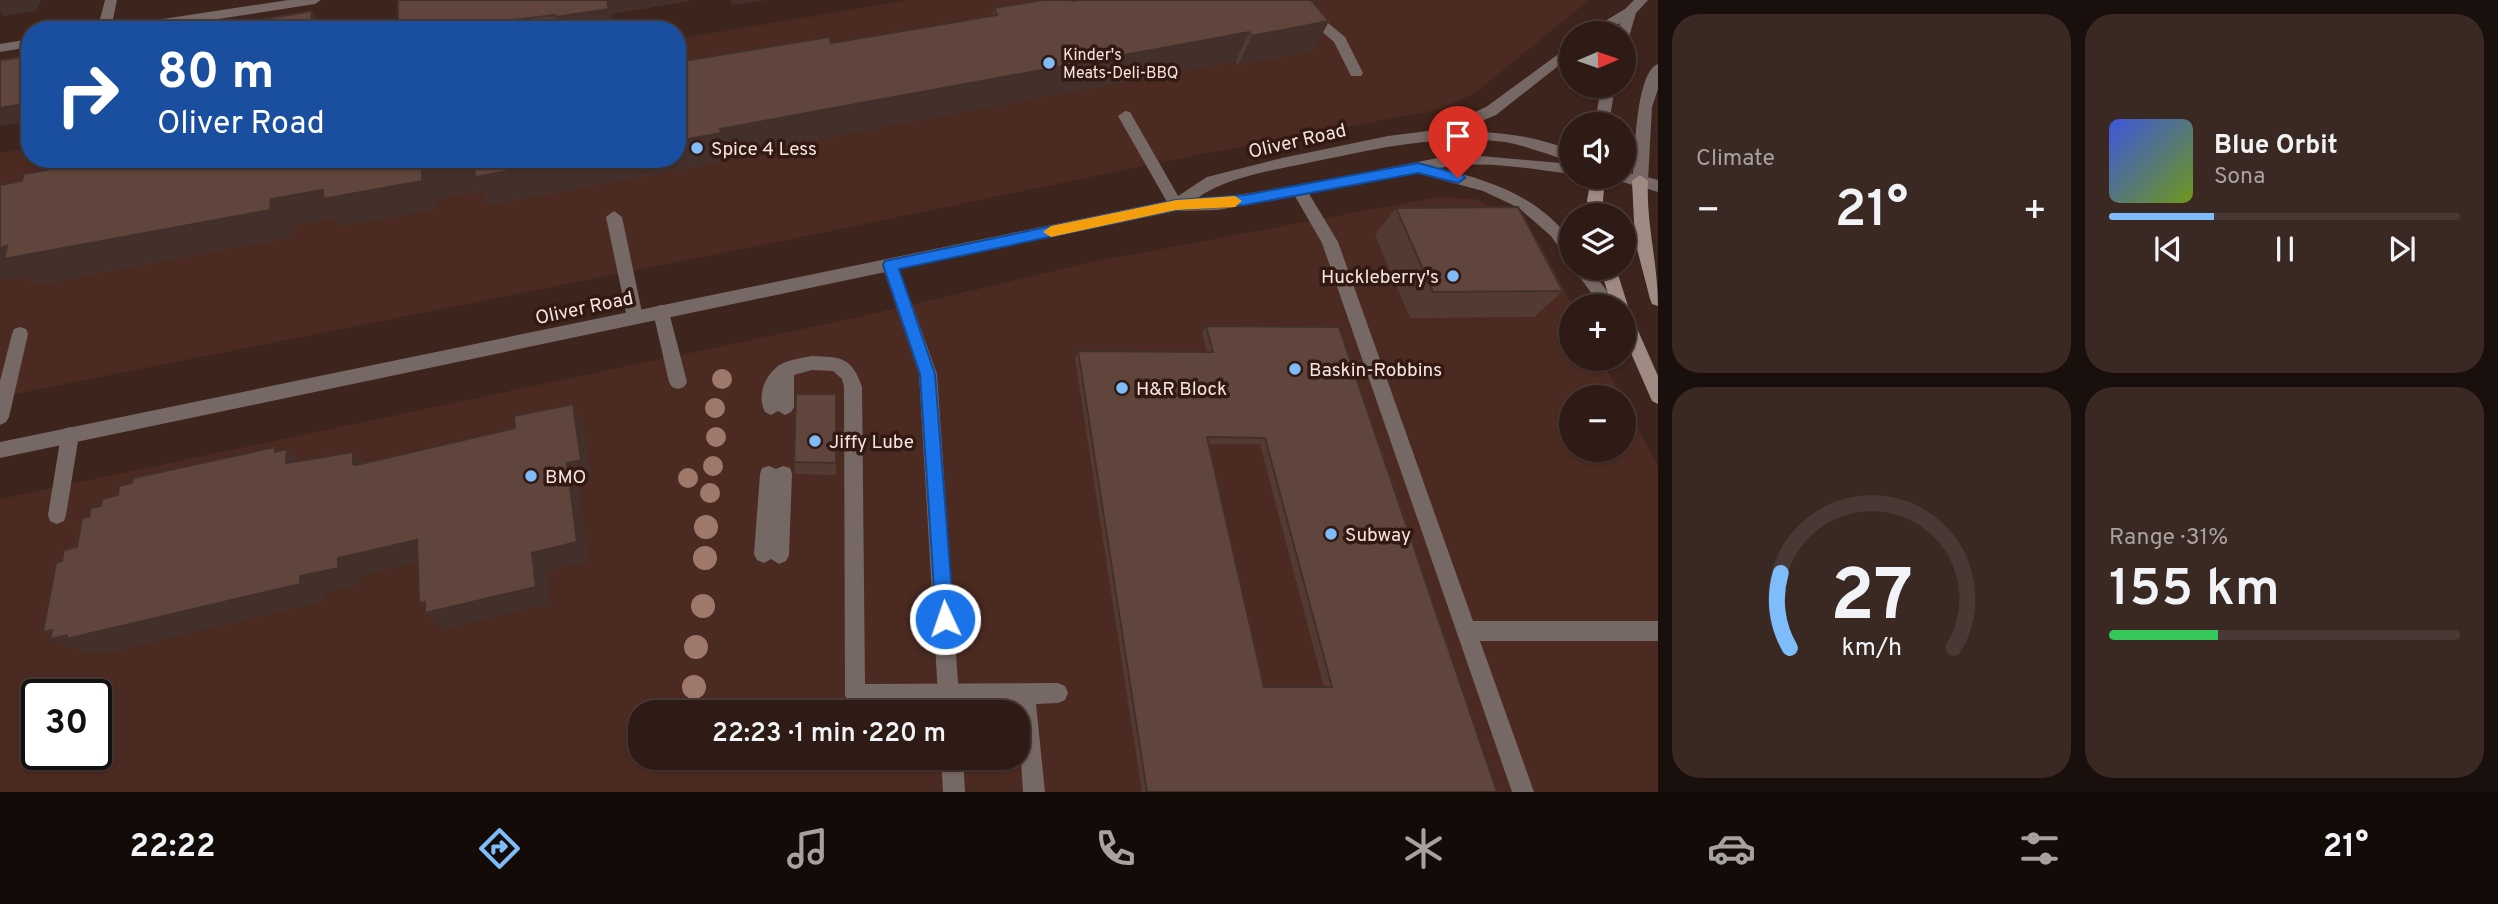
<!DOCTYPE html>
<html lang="en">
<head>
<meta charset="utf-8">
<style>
  body { margin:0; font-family:Overpass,sans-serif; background:#3a2822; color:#f1f3f6; height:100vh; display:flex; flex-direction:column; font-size:26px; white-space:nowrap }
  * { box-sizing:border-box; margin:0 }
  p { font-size:23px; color:#a7a1a0 }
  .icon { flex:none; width:38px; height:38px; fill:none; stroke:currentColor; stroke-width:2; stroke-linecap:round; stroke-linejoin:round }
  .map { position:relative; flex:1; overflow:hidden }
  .side { display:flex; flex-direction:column; gap:14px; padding:14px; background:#190f0c; width:840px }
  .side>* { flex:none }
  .hud { position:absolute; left:21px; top:21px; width:665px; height:147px; border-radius:28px; box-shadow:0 2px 5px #0004,0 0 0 2px #493934; background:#1a4fa0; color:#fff; overflow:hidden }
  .needle { width:46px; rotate:88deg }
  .fabs { position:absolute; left:1559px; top:21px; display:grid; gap:14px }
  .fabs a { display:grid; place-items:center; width:77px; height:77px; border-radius:50%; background:#2e1b15; box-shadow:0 2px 5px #0004,0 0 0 2px #493934; font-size:35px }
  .speed { position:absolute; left:21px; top:679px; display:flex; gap:14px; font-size:35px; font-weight:700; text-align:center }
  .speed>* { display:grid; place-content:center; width:91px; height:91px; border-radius:50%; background:#2e1b15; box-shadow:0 2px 5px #0004,0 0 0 2px #493934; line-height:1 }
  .speed .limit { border:4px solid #111; border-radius:10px; background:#fff; color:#111 }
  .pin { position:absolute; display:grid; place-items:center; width:60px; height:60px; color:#fff; margin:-72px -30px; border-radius:50% 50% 50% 0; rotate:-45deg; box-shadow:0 0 7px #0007 }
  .pin .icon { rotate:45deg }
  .me { position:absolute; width:77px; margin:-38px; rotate:357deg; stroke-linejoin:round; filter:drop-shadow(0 0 5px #0008) }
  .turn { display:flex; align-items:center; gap:24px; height:147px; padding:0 21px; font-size:32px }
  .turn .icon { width:91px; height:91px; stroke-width:2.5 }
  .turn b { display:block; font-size:49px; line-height:60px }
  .big { font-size:52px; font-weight:600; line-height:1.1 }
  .side .tile { flex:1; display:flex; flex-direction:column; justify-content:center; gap:10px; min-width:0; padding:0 24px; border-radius:28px; background:#3a2822 }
  .side .dial { align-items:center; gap:0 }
  .dial svg { height:182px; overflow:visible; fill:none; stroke:#493934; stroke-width:7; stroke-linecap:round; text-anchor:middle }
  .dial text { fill:#f1f3f6; stroke:none }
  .song { display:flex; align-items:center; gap:21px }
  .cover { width:84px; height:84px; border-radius:10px; background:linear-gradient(135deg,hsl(230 70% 55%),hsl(80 70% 35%)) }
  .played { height:7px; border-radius:4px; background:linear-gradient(90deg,#7fbdfa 30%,#493934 30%) }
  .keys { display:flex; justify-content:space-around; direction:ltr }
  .heat { display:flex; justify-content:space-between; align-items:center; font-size:38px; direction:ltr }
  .charge { height:10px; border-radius:5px; background:linear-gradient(90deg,#34c759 31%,#493934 0) }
  .side .tiles { flex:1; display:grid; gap:14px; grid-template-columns:repeat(2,1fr) }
  .trip { position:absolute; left:628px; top:700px; width:402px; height:70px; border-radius:28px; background:#2e1b15; box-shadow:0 2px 5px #0004,0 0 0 2px #493934; font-weight:600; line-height:70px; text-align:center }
  .tabs { display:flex; height:112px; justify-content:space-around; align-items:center; background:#120b08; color:#a7a1a0 }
  .tabs .icon { width:49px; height:49px }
  .tabs .active { color:#7fbdfa }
  .tabs b { font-size:32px; color:#f1f3f6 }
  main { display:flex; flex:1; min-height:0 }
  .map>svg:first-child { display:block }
  .built { fill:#4b2b21; fill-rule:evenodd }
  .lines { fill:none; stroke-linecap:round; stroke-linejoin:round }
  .service { fill:#766864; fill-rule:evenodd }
  .minor { fill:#766864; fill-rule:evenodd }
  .tertiary { fill:#766864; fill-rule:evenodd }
  .secondary { fill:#a08b84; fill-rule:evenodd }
  .tree { fill:#9f786c }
  .wall { fill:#533b34; fill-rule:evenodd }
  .shaded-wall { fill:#43302a }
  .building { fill:#60453c; stroke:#43302a; stroke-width:2; fill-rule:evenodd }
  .route { fill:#1a73e8; stroke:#114b97; stroke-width:2 }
  .slow { fill:#f59e0b }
  .poi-dot { fill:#7fbdfa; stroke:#321a12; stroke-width:2.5 }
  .labels { text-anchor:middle; stroke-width:7; stroke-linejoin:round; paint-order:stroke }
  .far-poi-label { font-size:16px; fill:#f6e5df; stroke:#321a12; text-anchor:start }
  .street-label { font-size:19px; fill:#f6e5df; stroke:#321a12 }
  .poi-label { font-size:19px; fill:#f6e5df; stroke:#321a12; text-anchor:start }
</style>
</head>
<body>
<main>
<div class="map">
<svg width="1658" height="792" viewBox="0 0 1658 792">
  <rect width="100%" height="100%" fill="#3d241c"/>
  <!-- built -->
  <g class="built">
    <polygon points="910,0 1589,0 1475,93 1442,109 1177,159 788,240 0,397 0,153 30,148 30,159 677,159 677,39"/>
    <path d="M1438,197L1476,199L1520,222L1536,237L1573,306L1572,359H1601L1622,397H1572V450H1624V402L1658,466V792H0V499L859,317L1092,262ZM37,695H96V754H37ZM640,712H1018V758H640Z"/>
  </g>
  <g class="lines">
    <!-- service -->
    <g class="service">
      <polygon points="1286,0 1300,0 1345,37 1363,73 1361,76 1351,76 1334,42"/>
      <polygon points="1125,111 1130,112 1181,201 1184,205 1181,209 1171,209 1118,116"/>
      <polygon points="1640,175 1658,180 1658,192 1635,185 1632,181 1635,177"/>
      <polygon points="1300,185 1305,187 1338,242 1473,621 1658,621 1658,641 1480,641 1534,792 1512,792 1322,243 1292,191"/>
      <polygon points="614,211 622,217 643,317 641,322 629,322 627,317 606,217"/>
      <polygon points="661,305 667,307 669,312 687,382 684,387 678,389 672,387 669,382 653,312 655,307"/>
      <polygon points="20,327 26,329 28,334 9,417 6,422 0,425 0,381 12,334 14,329"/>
      <path d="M812,356C841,357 852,357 862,387L865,684L1058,683L1065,686L1068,693L1065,700L1058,703L1036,704L1045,792H1023L1018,712H1015V704L855,705L848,702L845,695L844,387L842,379L833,371L812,370L794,375V407L791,412L785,415L778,411L771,415L765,412C757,396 764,377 778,366C786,360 802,358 812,356Z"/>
      <polygon points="70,427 76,429 79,435 66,515 64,521 57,524 50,521 48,515 61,435 64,429"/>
      <polygon points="769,466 776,469 783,466 790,468 792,474 789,555 786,561 779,564 771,559 764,563 757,560 754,554 760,474 762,468"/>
    </g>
    <!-- minor -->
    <g class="minor">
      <polygon points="105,0 117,0 111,29 117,26 288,0 321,0 315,4 147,30 97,30"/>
      <polygon points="30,39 30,47 0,52 0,44"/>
      <polygon points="890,259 898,265 937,374 960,712 939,712 919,374 882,265"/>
      <polygon points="941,758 963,758 965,792 943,792"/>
    </g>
    <!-- tertiary -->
    <g class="tertiary">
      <polygon points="1634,0 1648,0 1636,13 1629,37 1624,38 1624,33 1618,33 1620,23 1602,33 1585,33 1625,9"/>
      <path d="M1572,44V55L1496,115L1458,131C1497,132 1535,135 1572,151V162C1549,155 1528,146 1505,142C1438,133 1372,150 1307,163C1271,171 1226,177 1196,199L1218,198L1300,185L1458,154L1572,164V174C1528,169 1482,159 1439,168C1492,181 1537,196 1572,241V259L1566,257L1551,236L1519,208L1483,191L1416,173L1218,210L1176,211L0,458V442L1172,200L1207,177L1282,158L1388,136L1436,130L1486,107Z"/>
      <path d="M1658,64V89L1652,107L1648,181L1640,187L1619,181L1617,177H1624V171L1633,174C1635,152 1636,72 1658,64Z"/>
      <polygon points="1601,86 1615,86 1609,124 1595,124"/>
      <polygon points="1573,268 1590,268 1618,306 1601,306"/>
    </g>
    <!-- secondary -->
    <g class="secondary">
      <path d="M1640,175L1648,181C1646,224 1658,263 1658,306L1652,304L1650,299L1635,241L1632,181Z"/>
      <polygon points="1591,177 1605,177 1603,201 1606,215 1590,215 1587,201"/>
      <polygon points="1600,268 1616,268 1628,306 1626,311 1632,317 1658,376 1658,404 1652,401 1624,337 1624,306 1612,306"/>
    </g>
  </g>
  <!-- trees -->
  <g class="tree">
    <circle cx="722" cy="379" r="10"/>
    <circle cx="715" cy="408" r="10"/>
    <circle cx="716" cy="437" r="10"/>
    <circle cx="713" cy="466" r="10"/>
    <circle cx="688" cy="478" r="10"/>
    <circle cx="710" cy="493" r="10"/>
    <circle cx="706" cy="527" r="12"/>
    <circle cx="705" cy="558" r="12"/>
    <circle cx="703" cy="606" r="12"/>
    <circle cx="696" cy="647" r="12"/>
    <circle cx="694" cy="687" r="12"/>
  </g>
  <!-- wall -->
  <g class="wall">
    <polygon points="689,1 610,14 613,26 588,30 398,30"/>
    <polygon points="1072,1 1329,21 1313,51 1238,65 1236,61 881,127 725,157 725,161 488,205 482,191 436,199 437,209 342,226 336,218 291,226 291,237 36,285 24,276 0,280 0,185 22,181 108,159 132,159 134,162 992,15 994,8"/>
    <polygon points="1396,208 1563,291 1534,317 1410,318 1375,235"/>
    <path d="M1206,326L1497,792H1142L1075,358L1078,351L1207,352L1202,333ZM1208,444H1260L1324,687H1264Z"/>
    <polygon points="836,394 836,475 795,474 794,462"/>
  </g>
  <!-- shaded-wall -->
  <g class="shaded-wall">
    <polygon points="0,0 41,0 37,11 4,16 0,11"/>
    <polygon points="607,0 689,0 689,1 610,14 613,26 588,30 559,30 556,17"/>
    <polygon points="731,0 768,0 731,5"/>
    <polygon points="312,11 321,28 310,28"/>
    <polygon points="1329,21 1313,51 1238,65 1252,36"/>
    <polygon points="454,22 455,30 408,30"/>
    <polygon points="1249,32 1236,61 725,157 725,161 488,205 482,191 436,199 437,209 342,226 336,218 291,226 291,237 36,285 24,276 0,280 0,248 474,162 576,159 677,159 677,141 720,129"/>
    <polygon points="30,103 30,122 0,126 0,108"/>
    <polygon points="573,404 584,426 591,481 579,484 589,561 546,571 549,604 445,629 425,613 430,612 419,603 532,553 567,463"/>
    <polygon points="275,447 287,457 287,449 310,470 286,463 275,452"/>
    <polygon points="353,452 374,473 353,464"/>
    <polygon points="417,540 436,558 360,576 360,585 324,593 325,601 103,654 98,651 88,654 50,639 58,637 43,632 300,576 338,558"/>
  </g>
  <!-- building -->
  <g class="building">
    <polygon points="398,0 607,0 609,9 556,17 555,15 454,27 454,22 408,30 398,30"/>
    <polygon points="1043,0 1071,0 1072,1 1080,0 1311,0 1329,21 1252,36 1249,32 883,99 720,129 722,133 677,141 677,62 829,37 831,43 997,15 994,8"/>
    <polygon points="312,11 310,28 335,24 335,30 212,30 212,28"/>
    <polygon points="30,56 30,103 0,108 0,60"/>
    <polygon points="108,159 128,159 127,163 150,159 576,159 475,177 474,162 422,171 422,181 323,199 323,190 271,199 270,210 4,259 7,246 0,248 0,185 22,181 24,174"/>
    <polygon points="1518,207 1563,291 1433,292 1396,208"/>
    <path d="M1206,326L1339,327L1497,792H1147L1078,351L1213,352ZM1207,437L1265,438L1332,687H1264Z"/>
    <polygon points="796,394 836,394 836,463 794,462"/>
    <polygon points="573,404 581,460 567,463 577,542 532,553 536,587 425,613 425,602 419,603 417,540 338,558 338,568 300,576 300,584 66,639 67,635 50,639 52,630 43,632 56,563 62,561 64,550 77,547 82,518 89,517 91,508 101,506 102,499 118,495 119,486 132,483 133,478 275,447 275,452 287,449 286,463 353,452 353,464 356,465 515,428 514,416"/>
  </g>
  <!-- route -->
  <polygon class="route" points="1418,163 1463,175 1465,178 1458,183 1418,173 1245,205 1176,210 899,269 935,374 954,619 951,625 945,628 938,625 936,619 920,374 883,265 885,261 1176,200 1245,195"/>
  <!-- slow -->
  <polygon class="slow" points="1235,196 1242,201 1235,207 1176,210 1051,237 1043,232 1051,226 1176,200"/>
  <!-- markers -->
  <g class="poi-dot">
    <circle cx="1049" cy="63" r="7"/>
    <circle cx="697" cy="148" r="7"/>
    <circle cx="1453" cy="276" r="7"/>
    <circle cx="1295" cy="369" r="7"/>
    <circle cx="1122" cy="388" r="7"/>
    <circle cx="815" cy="441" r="7"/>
    <circle cx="531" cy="476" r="7"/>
    <circle cx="1331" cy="534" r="7"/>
  </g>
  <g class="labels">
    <!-- far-poi labels -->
    <g class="far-poi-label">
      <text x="1063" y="60">Kinder's<tspan x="1063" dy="18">Meats-Deli-BBQ</tspan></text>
    </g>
    <!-- street labels -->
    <g class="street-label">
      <text transform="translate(1297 140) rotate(-13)" y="7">Oliver Road</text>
      <text transform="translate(584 307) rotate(-12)" y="7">Oliver Road</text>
    </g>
    <!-- poi labels -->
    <g class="poi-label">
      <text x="711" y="155">Spice 4 Less</text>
      <text x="1439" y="283" text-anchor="end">Huckleberry's</text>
      <text x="1309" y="376">Baskin-Robbins</text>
      <text x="1136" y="395">H&amp;R Block</text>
      <text x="829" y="448">Jiffy Lube</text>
      <text x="545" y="483">BMO</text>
      <text x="1345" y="541">Subway</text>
    </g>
  </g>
</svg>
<div class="fabs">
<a><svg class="needle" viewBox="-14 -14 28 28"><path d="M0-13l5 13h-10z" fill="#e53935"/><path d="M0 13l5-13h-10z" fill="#a7a1a0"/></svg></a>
<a><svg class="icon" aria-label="sound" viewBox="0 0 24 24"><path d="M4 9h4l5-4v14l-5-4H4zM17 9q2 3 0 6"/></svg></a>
<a><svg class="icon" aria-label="layers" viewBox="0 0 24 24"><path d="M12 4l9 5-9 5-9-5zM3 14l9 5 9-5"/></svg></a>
<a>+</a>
<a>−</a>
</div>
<div class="speed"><div class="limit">30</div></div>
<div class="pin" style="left:1458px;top:178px;background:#d93025"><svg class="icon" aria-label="arrive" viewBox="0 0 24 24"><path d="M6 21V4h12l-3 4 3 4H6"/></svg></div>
<svg class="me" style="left:945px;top:619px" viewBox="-20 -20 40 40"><circle r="17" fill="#1a73e8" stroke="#fff" stroke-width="3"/><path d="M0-11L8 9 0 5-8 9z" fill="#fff"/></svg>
<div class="trip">22:23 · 1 min · 220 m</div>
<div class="hud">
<div class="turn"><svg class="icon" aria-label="right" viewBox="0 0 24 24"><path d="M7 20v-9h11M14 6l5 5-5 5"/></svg><div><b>80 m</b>Oliver Road</div></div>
</div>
</div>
<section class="side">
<div class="tiles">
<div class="tile"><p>Climate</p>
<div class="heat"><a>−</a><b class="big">21°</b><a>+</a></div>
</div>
<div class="tile">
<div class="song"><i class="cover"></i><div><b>Blue Orbit</b><p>Sona</p></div></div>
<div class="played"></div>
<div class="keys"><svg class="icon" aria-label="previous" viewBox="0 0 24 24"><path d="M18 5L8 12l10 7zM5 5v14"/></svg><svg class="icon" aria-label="pause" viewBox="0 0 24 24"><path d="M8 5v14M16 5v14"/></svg><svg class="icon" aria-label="next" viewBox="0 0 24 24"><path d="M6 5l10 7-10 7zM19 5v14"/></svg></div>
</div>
<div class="tile dial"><svg viewBox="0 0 100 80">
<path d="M14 69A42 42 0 1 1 86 69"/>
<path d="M14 69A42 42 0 0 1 10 36" stroke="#7fbdfa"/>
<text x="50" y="56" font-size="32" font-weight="700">27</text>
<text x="50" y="72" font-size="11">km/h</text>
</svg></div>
<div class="tile"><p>Range · 31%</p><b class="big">155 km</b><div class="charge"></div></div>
</div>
</section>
</main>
<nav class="tabs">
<b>22:22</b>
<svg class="icon active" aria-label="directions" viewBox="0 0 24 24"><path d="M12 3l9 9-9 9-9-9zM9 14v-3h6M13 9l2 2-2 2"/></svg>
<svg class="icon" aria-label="music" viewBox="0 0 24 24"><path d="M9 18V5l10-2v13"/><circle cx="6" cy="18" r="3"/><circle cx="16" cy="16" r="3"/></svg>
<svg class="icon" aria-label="phone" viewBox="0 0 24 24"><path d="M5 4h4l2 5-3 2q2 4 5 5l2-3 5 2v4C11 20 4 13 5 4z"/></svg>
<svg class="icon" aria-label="climate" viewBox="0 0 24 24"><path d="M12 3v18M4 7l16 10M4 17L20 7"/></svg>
<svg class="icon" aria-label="car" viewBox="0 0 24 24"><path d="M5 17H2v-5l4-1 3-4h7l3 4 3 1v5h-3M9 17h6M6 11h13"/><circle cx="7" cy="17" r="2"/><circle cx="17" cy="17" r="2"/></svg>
<svg class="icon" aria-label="filters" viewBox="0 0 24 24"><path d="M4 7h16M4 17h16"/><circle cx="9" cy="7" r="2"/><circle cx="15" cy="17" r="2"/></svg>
<b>21°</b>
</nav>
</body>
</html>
